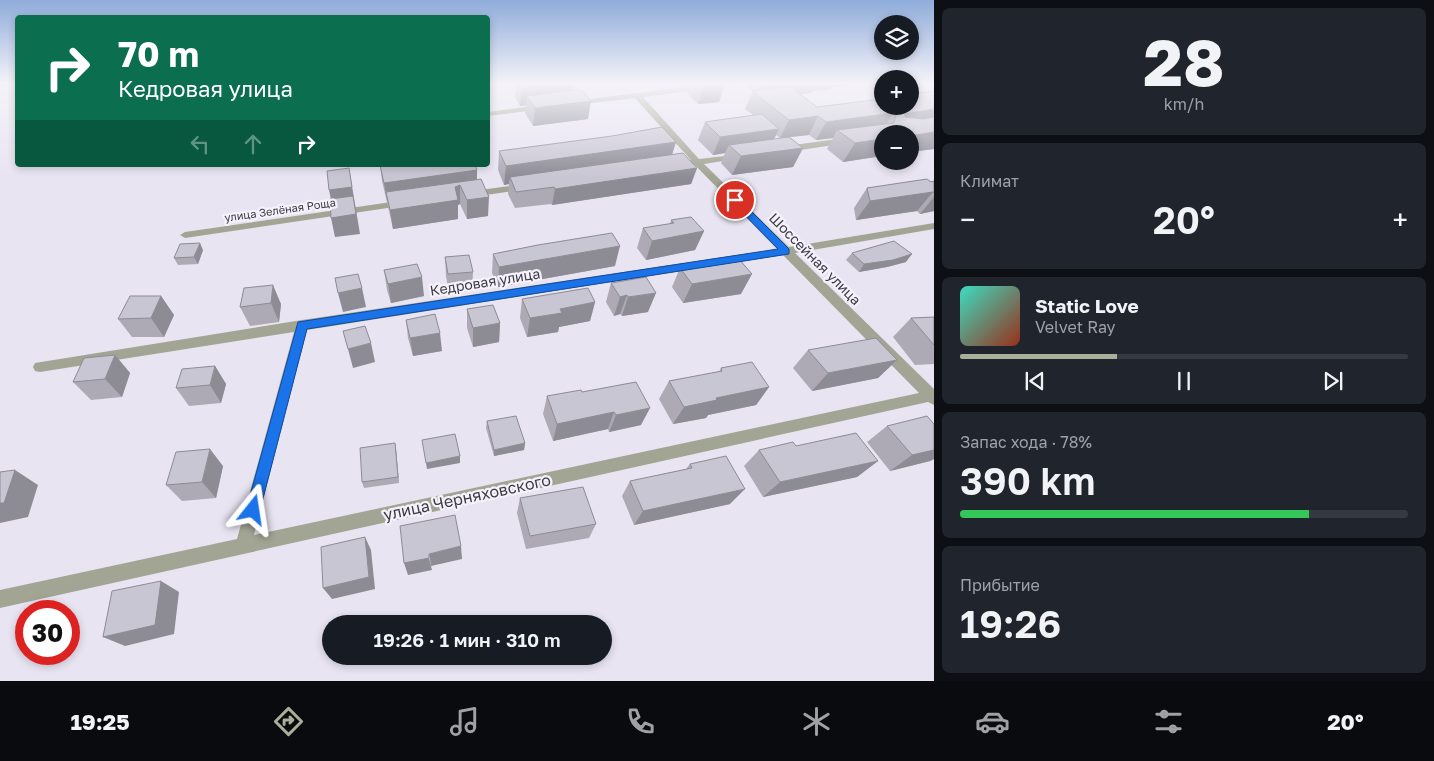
<!DOCTYPE html>
<html lang="ru">
<head>
<meta charset="utf-8">
<style>
  body { margin:0; font-family:"Golos Text",sans-serif; background:#20242c; color:#f1f3f6; height:100vh; display:flex; flex-direction:column; font-size:19px; white-space:nowrap }
  * { box-sizing:border-box; margin:0 }
  p { font-size:16px; color:#9ea1a6 }
  .icon { flex:none; width:28px; height:28px; fill:none; stroke:currentColor; stroke-width:2; stroke-linecap:round; stroke-linejoin:round }
  .map { position:relative; flex:1; overflow:hidden }
  .side { display:flex; flex-direction:column; gap:8px; padding:8px; background:#0d0f14; width:500px }
  .side>* { flex:none }
  .banner { position:absolute; left:15px; top:15px; width:475px; height:152px; border-radius:5px; box-shadow:0 2px 8px #0003; background:#0b6e4f; color:#fff; overflow:hidden }
  .tools { position:absolute; left:874px; top:15px; display:grid; gap:10px }
  .tools a { display:grid; place-items:center; width:45px; height:45px; border-radius:50%; background:#171b24; box-shadow:0 2px 8px #0003; font-size:25px }
  .speed { position:absolute; left:15px; top:600px; display:flex; gap:10px; font-size:25px; font-weight:700; text-align:center }
  .speed>* { display:grid; place-content:center; width:65px; height:65px; border-radius:50%; background:#171b24; box-shadow:0 2px 8px #0003; line-height:1 }
  .speed .limit { border:8px solid #d22; background:#fff; color:#111 }
  .pin { position:absolute; display:grid; place-items:center; width:42px; height:42px; color:#fff; margin:-21px; border:2px solid #fff; border-radius:50%; box-shadow:0 1px 5px #0007 }
  .me { position:absolute; width:55px; margin:-28px; rotate:15deg; stroke-linejoin:round; filter:drop-shadow(0 0 4px #0008) }
  .turn { display:flex; align-items:center; gap:18px; height:105px; padding:0 20px; font-size:22px }
  .turn .icon { width:65px; height:65px; stroke-width:2.5 }
  .turn b { display:block; font-size:35px; line-height:42px }
  .lanes { display:flex; align-items:center; height:48px; padding:0 20px; background:#0003; justify-content:center; gap:25px; direction:ltr }
  .lanes .off { opacity:.35 }
  .big { font-size:38px; font-weight:600; line-height:1.1 }
  .side .widget { flex:1; display:flex; flex-direction:column; justify-content:center; gap:8px; min-width:0; padding:0 18px; border-radius:8px; background:#20242c }
  .side .dial { align-items:center; gap:0 }
  .dial b { font-size:65px; line-height:1 }
  .song { display:flex; align-items:center; gap:15px }
  .cover { width:60px; height:60px; border-radius:8px; background:linear-gradient(135deg,hsl(170 70% 55%),hsl(10 70% 35%)) }
  .played { height:5px; border-radius:2px; background:linear-gradient(90deg,#abaf9a 35%,#363941 35%) }
  .keys { display:flex; justify-content:space-around; direction:ltr }
  .heat { display:flex; justify-content:space-between; align-items:center; font-size:28px; direction:ltr }
  .charge { height:8px; border-radius:4px; background:linear-gradient(90deg,#34c759 78%,#363941 0) }
  .trip { position:absolute; left:322px; top:615px; width:290px; height:50px; border-radius:25px; background:#171b24; box-shadow:0 2px 8px #0003; font-weight:600; line-height:50px; text-align:center }
  .dock { display:flex; height:80px; justify-content:space-around; align-items:center; background:#090b0e; color:#9ea1a6 }
  .dock .icon { width:35px; height:35px }
  .dock .on { color:#abaf9a }
  .dock b { font-size:22px; color:#f1f3f6 }
  main { display:flex; flex:1; min-height:0 }
  .map>svg:first-child { display:block }
  .lines { fill:none; stroke-linecap:round; stroke-linejoin:round }
  .street { fill:#a2a593; fill-rule:evenodd }
  .wall { fill:#adaab5; fill-rule:evenodd }
  .shaded-wall { fill:#8d8b94 }
  .building { fill:#c9c6d3; stroke:#8d8b94 }
  .route { fill:#1a73e8; stroke:#114b97 }
  .labels { text-anchor:middle; stroke-width:4.5; stroke-linejoin:round; paint-order:stroke }
  .far-street-label { font-size:11px; fill:#3d3c41; stroke:#f5f2fd }
  .street-label { font-size:14px; fill:#3d3c41; stroke:#f5f2fd }
  .near-street-label { font-size:16px; fill:#3d3c41; stroke:#f5f2fd }
</style>
</head>
<body>
<main>
<div class="map">
<svg width="934" height="681" viewBox="0 0 934 681">
  <rect width="100%" height="100%" fill="#e8e4f2"/>
  <g class="lines">
    <!-- street -->
    <g class="street">
      <path d="M717,83H739L735,85L643,97L699,159L742,154V158L704,164L789,247L934,223V229L795,253L934,389V405L928,402L0,608V590L237,539L294,332L40,372L35,371L33,367L35,363L302,320L777,249L695,165L674,167V163L691,160L635,98L574,105L570,103L574,101ZM783,255L919,393L254,535L307,330Z"/>
      <polygon points="541,105 545,107 544,109 488,116 488,112"/>
      <polygon points="845,138 848,139 848,143 786,152 782,149 786,146"/>
      <polygon points="524,184 529,187 527,189 472,197 467,194 472,191"/>
      <polygon points="405,200 410,203 408,205 185,238 180,235 185,232"/>
    </g>
  </g>
  <!-- wall -->
  <g class="wall">
    <polygon points="0,83 18,83 18,85 0,86"/>
    <polygon points="516,83 575,83 574,90 588,119 533,126 525,113 526,105 520,106 515,97"/>
    <polygon points="676,83 724,83 725,84 719,102 698,104 687,93 689,85 679,86"/>
    <path d="M742,83H865L832,87L831,89L812,91L811,93L800,94L817,107L882,106L934,91V149L910,152L882,134V156L843,162L827,149L833,138L816,140L809,135L790,137L803,148L793,167L732,175L721,163L725,153L713,155L698,140L705,122L753,115L745,109L753,91ZM776,135L780,138L774,139Z"/>
    <polygon points="676,142 672,154 697,168 691,184 552,205 551,204 515,208 508,194 509,184 504,185 498,170 499,151"/>
    <polygon points="380,165 477,170 477,179 488,216 467,219 460,204 458,205 458,219 393,229 387,202 382,181"/>
    <polygon points="934,181 934,211 920,214 917,211 856,220 854,208 867,188"/>
    <polygon points="671,220 704,231 695,250 646,260 637,248 643,228 670,224"/>
    <polygon points="203,250 198,264 178,265 174,258"/>
    <polygon points="852,253 906,262 887,267 859,272 846,260"/>
    <polygon points="493,254 615,266 498,287 492,273"/>
    <polygon points="445,257 473,272 472,291 449,293 446,276"/>
    <polygon points="680,268 741,294 683,303 672,287"/>
    <polygon points="384,270 424,296 391,303 387,290"/>
    <polygon points="611,283 648,312 622,316 620,314 614,316 606,302"/>
    <polygon points="244,288 281,304 279,322 250,326 240,307"/>
    <polygon points="161,296 174,315 164,337 132,337 118,319"/>
    <polygon points="522,299 595,302 590,321 559,327 558,332 527,337 520,318"/>
    <polygon points="467,309 500,323 499,342 473,347 467,328"/>
    <polygon points="934,317 934,364 915,365 893,337 911,318"/>
    <polygon points="406,320 442,351 413,356 408,338"/>
    <polygon points="808,350 897,360 878,378 812,391 793,368"/>
    <polygon points="115,355 130,373 122,397 91,400 73,382"/>
    <polygon points="215,366 226,384 221,403 189,406 176,388"/>
    <polygon points="721,368 769,387 756,405 708,415 706,418 673,424 659,399 669,381 719,372"/>
    <polygon points="582,392 641,425 609,432 608,429 553,441 543,414 547,396"/>
    <polygon points="487,421 525,443 524,450 494,456 486,428"/>
    <polygon points="934,424 934,459 930,461 890,471 867,442 887,426"/>
    <polygon points="395,443 396,449 399,483 364,488 362,482"/>
    <polygon points="796,446 878,461 857,477 763,497 744,466 759,450"/>
    <polygon points="690,464 730,504 634,525 622,496 630,481 686,469"/>
    <polygon points="223,466 216,498 182,501 166,485"/>
    <polygon points="520,498 596,524 589,538 526,549 517,513"/>
  </g>
  <!-- shaded-wall -->
  <g class="shaded-wall">
    <polygon points="565,83 575,83 573,99 527,96 526,105 520,106 522,88"/>
    <polygon points="680,83 690,83 689,85 679,86"/>
    <polygon points="768,83 865,83 832,87 831,89 812,91 811,93 762,98"/>
    <polygon points="725,84 719,102 698,104 704,87"/>
    <polygon points="591,101 588,119 533,126 535,108"/>
    <polygon points="934,109 934,125 893,132 905,114"/>
    <polygon points="893,113 882,131 837,130 833,138 816,140 826,122"/>
    <polygon points="818,116 809,135 780,138 789,120"/>
    <polygon points="779,129 770,147 729,145 725,153 713,155 720,137"/>
    <polygon points="934,132 934,149 910,152 910,136"/>
    <polygon points="882,139 882,156 843,162 855,143"/>
    <polygon points="676,142 670,161 510,177 509,184 504,185 506,166"/>
    <polygon points="803,148 793,167 732,175 741,156"/>
    <polygon points="349,168 360,234 335,237 331,218 333,209 329,190"/>
    <polygon points="697,168 691,184 552,205 555,189"/>
    <polygon points="477,170 477,189 460,185 460,204 458,205 458,219 393,229 390,210 386,192 387,202 384,183"/>
    <polygon points="933,192 917,211 856,220 870,201"/>
    <polygon points="489,197 488,216 467,219 467,200"/>
    <polygon points="934,197 934,211 920,214"/>
    <polygon points="704,231 695,250 646,260 652,241"/>
    <polygon points="200,243 203,250 198,264 194,257"/>
    <polygon points="620,246 615,266 498,287 499,267"/>
    <polygon points="912,254 906,262 887,267 859,272 864,264"/>
    <polygon points="752,274 741,294 683,303 692,284"/>
    <polygon points="422,277 424,296 391,303 388,284"/>
    <polygon points="273,285 281,304 279,322 271,303"/>
    <polygon points="362,288 366,307 343,312 338,293"/>
    <polygon points="656,293 648,312 622,316 628,297"/>
    <polygon points="627,295 620,314 614,316 620,297"/>
    <polygon points="161,296 174,315 164,337 151,318"/>
    <polygon points="595,302 590,321 559,327 558,332 527,337 530,318 560,309"/>
    <polygon points="500,323 499,342 473,347 473,328"/>
    <polygon points="440,333 442,351 413,356 410,338"/>
    <polygon points="371,343 375,362 353,368 348,349"/>
    <polygon points="115,355 130,373 122,397 105,379"/>
    <polygon points="897,360 878,378 812,391 828,373"/>
    <polygon points="215,366 226,384 221,403 210,385"/>
    <polygon points="769,387 756,405 708,415 706,418 673,424 684,407 716,398"/>
    <polygon points="650,408 641,425 609,432 616,415"/>
    <polygon points="614,412 608,429 553,441 557,424"/>
    <polygon points="395,443 396,449 399,483 398,477"/>
    <polygon points="525,443 524,450 494,456 494,450"/>
    <polygon points="210,449 223,466 216,498 202,482"/>
    <polygon points="934,450 934,459 930,461 890,471 912,455"/>
    <polygon points="460,456 460,463 427,469 426,463"/>
    <polygon points="878,461 857,477 763,497 780,482"/>
    <polygon points="15,470 38,485 28,517 0,523 0,503"/>
    <polygon points="745,489 730,504 634,525 643,511"/>
    <polygon points="365,537 371,550 375,589 332,599 323,588"/>
    <polygon points="461,546 462,559 431,566 429,554"/>
    <polygon points="429,558 432,570 408,575 404,563"/>
    <polygon points="161,581 179,592 174,634 125,646 103,637"/>
  </g>
  <!-- building -->
  <g class="building">
    <polygon points="518,83 565,83 522,88"/>
    <polygon points="700,83 724,83 725,84 704,87"/>
    <polygon points="790,87 817,107 882,99 882,106 910,106 910,94 934,91 934,109 905,114 905,117 923,119 934,117 934,132 910,136 910,134 882,134 882,139 855,143 837,130 894,123 896,114 893,113 826,122 818,116 789,120 752,91"/>
    <polygon points="581,89 591,101 535,108 527,96"/>
    <polygon points="762,114 779,129 720,137 705,122"/>
    <polygon points="662,127 676,142 506,166 499,151 612,136"/>
    <polygon points="789,137 803,148 741,156 729,145"/>
    <polygon points="683,153 697,168 555,189 554,187 516,192 510,177"/>
    <polygon points="380,165 475,165 477,170 384,183"/>
    <polygon points="349,168 352,187 329,190 327,171"/>
    <polygon points="481,179 489,197 467,200 460,185 455,187 458,200 390,210 386,192"/>
    <polygon points="927,179 931,182 934,181 934,193 933,192 870,201 867,188"/>
    <polygon points="353,196 356,214 331,218 330,199"/>
    <polygon points="691,217 704,231 652,241 643,228 674,223 671,220"/>
    <polygon points="612,233 620,246 499,267 493,254 538,245"/>
    <polygon points="894,241 912,254 893,260 864,264 852,253"/>
    <polygon points="200,243 194,257 174,258 180,244"/>
    <polygon points="469,255 473,272 448,274 445,257"/>
    <polygon points="738,258 752,274 692,284 680,268"/>
    <polygon points="417,264 422,277 388,284 384,270"/>
    <polygon points="358,274 362,288 338,293 335,278"/>
    <polygon points="646,277 656,293 628,297 627,295 620,297 611,283"/>
    <polygon points="273,285 271,303 240,307 244,288"/>
    <polygon points="588,288 595,302 560,309 562,313 530,318 522,299"/>
    <polygon points="130,296 161,296 151,318 118,319"/>
    <polygon points="493,305 500,323 473,328 467,309"/>
    <polygon points="435,314 440,333 410,338 406,320"/>
    <polygon points="934,317 934,345 911,318"/>
    <polygon points="365,326 371,343 348,349 343,331"/>
    <polygon points="876,338 897,360 828,373 808,350"/>
    <polygon points="115,355 105,379 73,382 84,358"/>
    <polygon points="752,362 769,387 716,398 717,400 684,407 669,381 722,371 721,368"/>
    <polygon points="215,366 210,385 176,388 182,369"/>
    <polygon points="636,382 650,408 616,415 614,412 557,424 547,396 581,390 582,392"/>
    <polygon points="516,416 525,443 494,450 487,421"/>
    <polygon points="927,416 934,424 934,450 912,455 887,426"/>
    <polygon points="856,433 878,461 780,482 759,450 793,442 796,446"/>
    <polygon points="455,434 460,456 426,463 422,440"/>
    <polygon points="395,443 398,477 362,482 360,448"/>
    <polygon points="210,449 202,482 166,485 176,452"/>
    <polygon points="726,456 745,489 643,511 630,481 692,468 690,464"/>
    <polygon points="15,470 4,503 0,503 0,472"/>
    <polygon points="583,487 596,524 530,536 520,498"/>
    <polygon points="455,515 461,546 429,554 429,558 404,563 400,526"/>
    <polygon points="365,537 369,577 323,588 321,547"/>
    <polygon points="161,581 155,625 103,637 112,591"/>
  </g>
  <!-- sky -->
  <linearGradient id="sky" x2="0" y2="1"><stop stop-color="#8facda"/><stop offset="0.47" stop-color="#f5f3f9"/><stop offset="1" stop-color="#f5f3f9" stop-opacity="0"/></linearGradient>
  <rect width="934" height="178" fill="url(#sky)"/>
  <!-- route -->
  <polygon class="route" points="735,197 738,198 789,249 789,254 307,329 260,510 258,515 253,517 248,515 246,510 298,322 778,249 732,202 731,200"/>
  <g class="labels">
    <!-- far-street labels -->
    <g class="far-street-label">
      <text transform="translate(280 210) rotate(-8)" y="4">улица Зелёная Роща</text>
    </g>
    <!-- street labels -->
    <g class="street-label">
      <text transform="translate(815 259) rotate(45)" y="5">Шоссейная улица</text>
      <text transform="translate(485 282) rotate(-9)" y="5">Кедровая улица</text>
    </g>
    <!-- near-street labels -->
    <g class="near-street-label">
      <text transform="translate(467 497) rotate(-12)" y="6">улица Черняховского</text>
    </g>
  </g>
</svg>
<div class="tools">
<a><svg class="icon" aria-label="layers" viewBox="0 0 24 24"><path d="M12 4l9 5-9 5-9-5zM3 14l9 5 9-5"/></svg></a>
<a>+</a>
<a>−</a>
</div>
<div class="speed"><div class="limit">30</div></div>
<div class="pin" style="left:735px;top:200px;background:#d93025"><svg class="icon" aria-label="arrive" viewBox="0 0 24 24"><path d="M6 21V4h12l-3 4 3 4H6"/></svg></div>
<svg class="me" style="left:253px;top:510px" viewBox="-20 -20 40 40"><path d="M0-17L14 15 0 8-14 15z" fill="#1a73e8" stroke="#fff" stroke-width="4"/></svg>
<div class="trip">19:26 · 1 мин · 310 m</div>
<div class="banner">
<div class="turn"><svg class="icon" aria-label="right" viewBox="0 0 24 24"><path d="M7 20v-9h11M14 6l5 5-5 5"/></svg><div><b>70 m</b>Кедровая улица</div></div>
<div class="lanes"><svg class="icon off" aria-label="left" viewBox="0 0 24 24"><path d="M17 20v-9H6M10 6l-5 5 5 5"/></svg><svg class="icon off" aria-label="ahead" viewBox="0 0 24 24"><path d="M12 20V5M6 11l6-6 6 6"/></svg><svg class="icon" aria-label="right" viewBox="0 0 24 24"><path d="M7 20v-9h11M14 6l5 5-5 5"/></svg></div>
</div>
</div>
<section class="side">
<div class="widget dial"><b>28</b><p>km/h</p></div>
<div class="widget"><p>Климат</p>
<div class="heat"><a>−</a><b class="big">20°</b><a>+</a></div>
</div>
<div class="widget">
<div class="song"><i class="cover"></i><div><b>Static Love</b><p>Velvet Ray</p></div></div>
<div class="played"></div>
<div class="keys"><svg class="icon" aria-label="previous" viewBox="0 0 24 24"><path d="M18 5L8 12l10 7zM5 5v14"/></svg><svg class="icon" aria-label="pause" viewBox="0 0 24 24"><path d="M8 5v14M16 5v14"/></svg><svg class="icon" aria-label="next" viewBox="0 0 24 24"><path d="M6 5l10 7-10 7zM19 5v14"/></svg></div>
</div>
<div class="widget"><p>Запас хода · 78%</p><b class="big">390 km</b><div class="charge"></div></div>
<div class="widget"><p>Прибытие</p><b class="big">19:26</b></div>
</section>
</main>
<nav class="dock">
<b>19:25</b>
<svg class="icon on" aria-label="directions" viewBox="0 0 24 24"><path d="M12 3l9 9-9 9-9-9zM9 14v-3h6M13 9l2 2-2 2"/></svg>
<svg class="icon" aria-label="music" viewBox="0 0 24 24"><path d="M9 18V5l10-2v13"/><circle cx="6" cy="18" r="3"/><circle cx="16" cy="16" r="3"/></svg>
<svg class="icon" aria-label="phone" viewBox="0 0 24 24"><path d="M5 4h4l2 5-3 2q2 4 5 5l2-3 5 2v4C11 20 4 13 5 4z"/></svg>
<svg class="icon" aria-label="climate" viewBox="0 0 24 24"><path d="M12 3v18M4 7l16 10M4 17L20 7"/></svg>
<svg class="icon" aria-label="car" viewBox="0 0 24 24"><path d="M5 17H2v-5l4-1 3-4h7l3 4 3 1v5h-3M9 17h6M6 11h13"/><circle cx="7" cy="17" r="2"/><circle cx="17" cy="17" r="2"/></svg>
<svg class="icon" aria-label="filters" viewBox="0 0 24 24"><path d="M4 7h16M4 17h16"/><circle cx="9" cy="7" r="2"/><circle cx="15" cy="17" r="2"/></svg>
<b>20°</b>
</nav>
</body>
</html>
